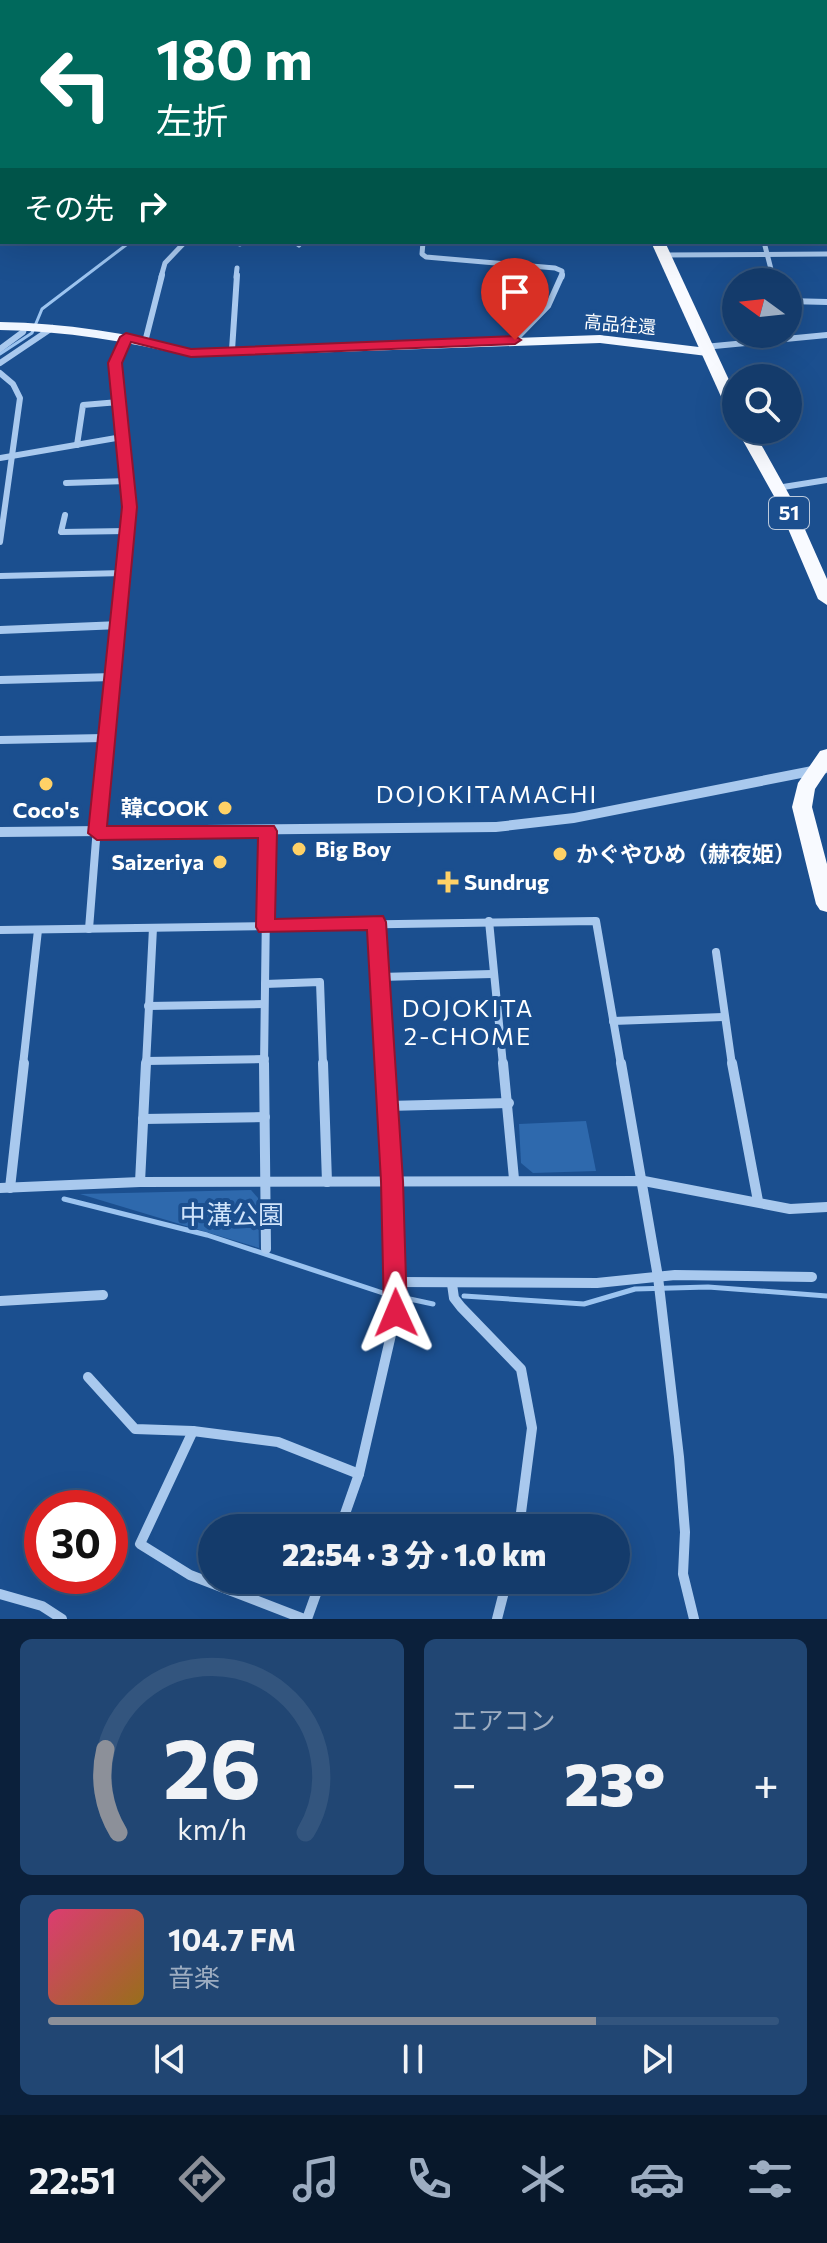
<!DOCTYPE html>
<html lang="ja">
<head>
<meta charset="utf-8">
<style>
  body { margin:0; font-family:Commissioner,"Noto Sans JP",sans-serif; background:#214673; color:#f1f3f6; height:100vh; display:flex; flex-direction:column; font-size:30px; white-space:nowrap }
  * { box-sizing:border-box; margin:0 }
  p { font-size:26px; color:#9dadc1 }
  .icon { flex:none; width:44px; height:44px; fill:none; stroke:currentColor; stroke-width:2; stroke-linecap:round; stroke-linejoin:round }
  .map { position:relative; height:1619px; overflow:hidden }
  .drawer { display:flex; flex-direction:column; gap:20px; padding:20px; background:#0b203b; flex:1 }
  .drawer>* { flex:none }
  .top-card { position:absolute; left:0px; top:0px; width:828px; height:244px; box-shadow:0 8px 32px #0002,0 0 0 2px #33557e; background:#00695c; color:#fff; overflow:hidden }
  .needle { width:52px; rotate:285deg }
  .buttons { position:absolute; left:722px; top:268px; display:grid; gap:16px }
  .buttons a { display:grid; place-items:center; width:80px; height:80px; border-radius:50%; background:#143b6b; box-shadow:0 8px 32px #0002,0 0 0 2px #33557e; font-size:40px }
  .speed { position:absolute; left:24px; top:1490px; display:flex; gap:16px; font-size:40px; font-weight:700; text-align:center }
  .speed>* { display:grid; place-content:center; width:104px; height:104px; border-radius:50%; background:#143b6b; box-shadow:0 8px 32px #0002,0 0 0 2px #33557e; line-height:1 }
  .speed .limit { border:12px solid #d22; background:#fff; color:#111 }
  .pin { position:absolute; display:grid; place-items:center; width:68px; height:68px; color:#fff; margin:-82px -34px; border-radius:50% 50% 50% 0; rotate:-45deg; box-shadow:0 0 8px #0007 }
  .pin .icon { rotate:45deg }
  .me { position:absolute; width:88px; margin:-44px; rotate:359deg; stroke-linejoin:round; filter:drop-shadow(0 0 6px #0008) }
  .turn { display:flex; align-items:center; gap:28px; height:168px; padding:0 24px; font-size:36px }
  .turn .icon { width:104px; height:104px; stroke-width:2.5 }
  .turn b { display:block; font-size:56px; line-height:68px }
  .then { display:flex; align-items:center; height:76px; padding:0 24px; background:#0003; gap:16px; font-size:30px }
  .big { font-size:60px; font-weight:800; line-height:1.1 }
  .drawer .tile { flex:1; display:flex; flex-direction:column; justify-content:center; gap:12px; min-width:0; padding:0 28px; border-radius:12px; background:#214673 }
  .drawer .dial { align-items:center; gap:0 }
  .dial svg { height:208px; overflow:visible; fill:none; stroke:#33557e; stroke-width:7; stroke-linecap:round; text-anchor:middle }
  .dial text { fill:#f1f3f6; stroke:none }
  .song { display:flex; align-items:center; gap:24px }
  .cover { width:96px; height:96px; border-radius:12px; background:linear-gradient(135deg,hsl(340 70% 55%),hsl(40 70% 35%)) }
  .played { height:8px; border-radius:4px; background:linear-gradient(90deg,#8c9099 75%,#33557e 75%) }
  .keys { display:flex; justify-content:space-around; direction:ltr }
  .heat { display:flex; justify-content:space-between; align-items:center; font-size:44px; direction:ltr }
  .drawer .tiles { flex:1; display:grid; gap:20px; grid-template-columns:1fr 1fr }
  .tile:last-child { grid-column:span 2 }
  .trip { position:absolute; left:198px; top:1514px; width:432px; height:80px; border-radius:40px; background:#143b6b; box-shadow:0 8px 32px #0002,0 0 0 2px #33557e; font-weight:800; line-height:80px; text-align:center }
  .dock { display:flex; height:128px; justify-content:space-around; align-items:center; background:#08182b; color:#9dadc1 }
  .dock .icon { width:56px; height:56px }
  .dock .current { color:#8c9099 }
  .dock b { font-size:36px; color:#f1f3f6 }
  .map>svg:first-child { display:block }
  .green { fill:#2e69ad }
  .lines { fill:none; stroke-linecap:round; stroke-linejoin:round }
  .stream-far1 { stroke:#9cc4f0; stroke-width:3 }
  .stream { stroke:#9cc4f0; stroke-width:5 }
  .minor-far3 { stroke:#a9c9ee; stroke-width:5 }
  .minor-far2 { stroke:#a9c9ee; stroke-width:6 }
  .minor-far1 { stroke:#a9c9ee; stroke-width:8 }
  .minor { stroke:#a9c9ee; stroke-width:10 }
  .tertiary { fill:#a9c9ee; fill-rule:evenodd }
  .primary { fill:#f0f6ff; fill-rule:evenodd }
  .trunk { fill:#f8faff; fill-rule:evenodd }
  .route { fill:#e11d48; stroke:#92132f; stroke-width:2 }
  .poi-dot { fill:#ffd166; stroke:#1b4f8f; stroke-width:3 }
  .labels { text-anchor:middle; stroke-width:8; stroke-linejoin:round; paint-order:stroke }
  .far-street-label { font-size:18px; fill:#fff; stroke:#1b4f8f }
  .shield { fill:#1b4f8f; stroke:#bbcadd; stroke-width:2 }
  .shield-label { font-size:20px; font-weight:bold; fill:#fff }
  .poi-label { font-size:22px; font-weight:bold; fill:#fff; stroke:#1b4f8f; text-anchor:start }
  .neighbourhood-label { font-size:24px; letter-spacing:2px; fill:#fff; stroke:#1b4f8f }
  .near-park-label { font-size:26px; fill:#cfe3fa; stroke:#1b4f8f }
</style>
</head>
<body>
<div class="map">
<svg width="827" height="1619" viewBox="0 0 827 1619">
  <rect width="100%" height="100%" fill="#1b4f8f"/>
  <!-- green -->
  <g class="green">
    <polygon points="586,1121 596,1171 533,1173 521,1163 519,1124"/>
    <polygon points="251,1190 258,1198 259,1248 80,1194"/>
  </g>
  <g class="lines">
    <!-- stream-far1 -->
    <polyline class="stream-far1" points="0,354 32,333 42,309 130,242"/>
    <!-- stream -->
    <g class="stream">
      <polyline points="64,1199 207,1235 386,1294"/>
      <polyline points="464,1296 584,1304 635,1289 708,1287 827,1296"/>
      <polyline points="405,1298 433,1304"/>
    </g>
    <!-- minor-far3 -->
    <g class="minor-far3">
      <polyline points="826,44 827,47"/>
      <polyline points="826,224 827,227"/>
      <polyline points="295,242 299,245"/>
      <polyline points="360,242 388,242"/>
      <polyline points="423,242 422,254 426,257 555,268 562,271 562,277"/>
      <polyline points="764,242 773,277"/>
      <polyline points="240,244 245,242"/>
      <polyline points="663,255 827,254"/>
      <polyline points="161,277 165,263 185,242"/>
      <polyline points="236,277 237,268"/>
    </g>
    <!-- minor-far2 -->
    <g class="minor-far2">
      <polyline points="772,275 774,282"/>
      <polyline points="788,301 827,302"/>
      <polyline points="515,340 548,306 562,275"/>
      <polyline points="145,342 162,275"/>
      <polyline points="704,347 827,335"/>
      <polyline points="0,349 23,332 25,326"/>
      <polyline points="232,350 237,275"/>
      <polyline points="0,363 52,328"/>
      <polyline points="0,373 13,384 20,398 0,542"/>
      <polyline points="77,445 83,405 119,402"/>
      <polyline points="0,458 122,437"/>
      <polyline points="66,483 127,481"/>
      <polyline points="777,488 827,480"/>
      <polyline points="65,515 61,532 127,531"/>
      <polyline points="0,576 124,573"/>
      <polyline points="117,625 120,625"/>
      <polyline points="120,625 130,507 115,363 126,337"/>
    </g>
    <!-- minor-far1 -->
    <g class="minor-far1">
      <polyline points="0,630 120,625"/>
      <polyline points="0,680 113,677"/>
      <polyline points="0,740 104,738"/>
      <polyline points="489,921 503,1065"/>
      <polyline points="377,922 385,1065"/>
      <polyline points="89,929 104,738 120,623"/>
      <polyline points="0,930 596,921 621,1065"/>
      <polyline points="716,952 732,1065"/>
      <polyline points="380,977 492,974"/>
      <polyline points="265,984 320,982 323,1065"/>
      <polyline points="148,1006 264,1004"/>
      <polyline points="613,1021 723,1017"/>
      <polyline points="146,1061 265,1059"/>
      <polyline points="23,1065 38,930"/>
      <polyline points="146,1065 153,928"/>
      <polyline points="264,1065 267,831"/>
    </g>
    <!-- minor -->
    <g class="minor">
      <polyline points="264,1063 266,1249"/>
      <polyline points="323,1063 327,1182"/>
      <polyline points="503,1063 514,1179"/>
      <polyline points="621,1063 658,1277 679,1457 685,1532 683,1574 694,1619"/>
      <polyline points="732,1063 758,1201"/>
      <polyline points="387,1106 509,1103"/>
      <polyline points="143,1119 265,1117"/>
      <polyline points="140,1182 146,1063"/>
      <polyline points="0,1188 140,1182 644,1181 790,1209 827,1207"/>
      <polyline points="10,1188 24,1063"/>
      <polyline points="396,1282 597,1283 675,1275 812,1277"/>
      <polyline points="452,1284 454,1298 461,1307 521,1369 532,1428 519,1528"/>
      <polyline points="0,1301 103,1295"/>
      <polyline points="88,1377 135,1429 193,1431 278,1442 359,1474"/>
      <polyline points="193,1431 140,1544 190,1575 304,1619"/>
      <polyline points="340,1528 359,1474 396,1313 385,1063"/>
      <polyline points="0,1594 42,1606 62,1619"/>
      <polyline points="307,1619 321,1580"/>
      <polyline points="497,1619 507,1580"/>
    </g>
    <!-- tertiary -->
    <g class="tertiary">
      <rect x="826" y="79" width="1" height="6"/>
      <polygon points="827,763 827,773 574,823 496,832 0,837 0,827 496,822 574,813"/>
    </g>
    <!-- primary -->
    <path class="primary" d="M0,322C66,323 127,333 191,349L600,335L707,348L714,352L707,356L600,343L191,357C127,341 66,331 0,330Z"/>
    <!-- trunk -->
    <g class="trunk">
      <rect x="573" y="0" width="12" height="2"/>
      <polygon points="651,242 665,242 736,395 736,417 728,412"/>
      <polygon points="737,430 753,430 791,498 827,579 827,605 818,599 775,498"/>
      <polygon points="827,749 827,771 815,789 812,807 827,864 827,912 820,910 816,904 792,807 798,783 820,751"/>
    </g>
  </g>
  <!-- route -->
  <polygon class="route" points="126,333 191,349 515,336 521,340 515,344 191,357 131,342 122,363 137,507 107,826 274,826 277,831 275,919 383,916 386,922 403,1181 407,1313 404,1321 396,1324 388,1321 384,1313 381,1181 367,930 259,932 256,927 258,838 97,840 88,833 122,507 108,363 120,337"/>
  <!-- markers -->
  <g class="poi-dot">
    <circle cx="46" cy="784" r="8"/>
    <circle cx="225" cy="808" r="8"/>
    <circle cx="299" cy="849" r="8"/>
    <circle cx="560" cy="854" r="8"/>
    <circle cx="220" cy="862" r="8"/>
    <path d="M444 870h8v8h8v8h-8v8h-8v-8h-8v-8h8z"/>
  </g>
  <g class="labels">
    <!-- far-street labels -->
    <g class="far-street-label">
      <text transform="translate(620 325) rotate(5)" y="6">高品往還</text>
    </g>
    <!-- shield labels -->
    <rect class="shield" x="769" y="497" width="40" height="32" rx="6"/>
    <g class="shield-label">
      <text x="789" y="520">51</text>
    </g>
    <!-- poi labels -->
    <g class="poi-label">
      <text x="209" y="816" text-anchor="end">韓COOK</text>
      <text x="46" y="818" text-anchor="middle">Coco's</text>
      <text x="315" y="857">Big Boy</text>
      <text x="576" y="862">かぐやひめ（赫夜姫）</text>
      <text x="204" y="870" text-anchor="end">Saizeriya</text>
      <text x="464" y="890">Sundrug</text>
    </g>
    <!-- neighbourhood labels -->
    <g class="neighbourhood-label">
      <text x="487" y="803">DOJOKITAMACHI</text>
      <text x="468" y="1017">DOJOKITA<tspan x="468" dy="28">2-CHOME</tspan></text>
    </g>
    <!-- near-park labels -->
    <g class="near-park-label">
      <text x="232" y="1224">中溝公園</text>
    </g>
  </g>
</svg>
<div class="buttons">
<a><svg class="needle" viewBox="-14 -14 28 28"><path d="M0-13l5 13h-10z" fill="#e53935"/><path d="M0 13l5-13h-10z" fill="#9dadc1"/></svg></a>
<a><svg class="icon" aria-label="search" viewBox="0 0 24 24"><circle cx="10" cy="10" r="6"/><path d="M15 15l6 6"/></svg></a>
</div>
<div class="speed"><div class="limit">30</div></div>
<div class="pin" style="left:515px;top:340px;background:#d93025"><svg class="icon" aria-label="arrive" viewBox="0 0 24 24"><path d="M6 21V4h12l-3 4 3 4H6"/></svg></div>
<svg class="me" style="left:396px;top:1313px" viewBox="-20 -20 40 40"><path d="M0-17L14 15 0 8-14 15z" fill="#e11d48" stroke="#fff" stroke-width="4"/></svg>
<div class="trip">22:54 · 3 分 · 1.0 km</div>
<div class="top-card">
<div class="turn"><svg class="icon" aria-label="left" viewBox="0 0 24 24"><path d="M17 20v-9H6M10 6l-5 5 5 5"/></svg><div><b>180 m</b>左折</div></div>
<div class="then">その先<svg class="icon" aria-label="right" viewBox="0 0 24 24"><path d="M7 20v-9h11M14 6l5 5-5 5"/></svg></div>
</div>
</div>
<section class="drawer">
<div class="tiles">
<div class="tile dial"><svg viewBox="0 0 100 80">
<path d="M14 69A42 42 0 1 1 86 69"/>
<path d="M14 69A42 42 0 0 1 9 37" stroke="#8c9099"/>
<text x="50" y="56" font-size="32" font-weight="700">26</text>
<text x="50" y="72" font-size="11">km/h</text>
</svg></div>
<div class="tile"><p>エアコン</p>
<div class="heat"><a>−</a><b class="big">23°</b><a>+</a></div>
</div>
<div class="tile">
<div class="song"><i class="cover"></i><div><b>104.7 FM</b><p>音楽</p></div></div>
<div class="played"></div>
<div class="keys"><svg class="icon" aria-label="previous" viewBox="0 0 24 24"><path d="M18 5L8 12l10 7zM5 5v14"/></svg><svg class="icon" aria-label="pause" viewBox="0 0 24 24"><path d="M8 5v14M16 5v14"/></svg><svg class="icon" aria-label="next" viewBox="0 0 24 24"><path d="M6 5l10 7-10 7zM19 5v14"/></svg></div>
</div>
</div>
</section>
<nav class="dock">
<b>22:51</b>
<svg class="icon current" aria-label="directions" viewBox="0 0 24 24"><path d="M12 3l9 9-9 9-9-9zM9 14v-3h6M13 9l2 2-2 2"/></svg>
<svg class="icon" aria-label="music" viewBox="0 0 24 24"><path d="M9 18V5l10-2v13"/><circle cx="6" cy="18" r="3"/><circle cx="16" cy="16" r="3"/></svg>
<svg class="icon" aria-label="phone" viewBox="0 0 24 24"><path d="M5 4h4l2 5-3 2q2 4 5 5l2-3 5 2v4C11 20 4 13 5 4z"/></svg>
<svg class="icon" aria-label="climate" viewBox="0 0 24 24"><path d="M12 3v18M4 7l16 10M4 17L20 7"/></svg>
<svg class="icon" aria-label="car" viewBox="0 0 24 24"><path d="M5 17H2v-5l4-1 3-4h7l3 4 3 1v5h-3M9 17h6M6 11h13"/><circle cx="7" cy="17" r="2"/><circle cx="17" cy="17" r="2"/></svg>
<svg class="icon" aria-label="filters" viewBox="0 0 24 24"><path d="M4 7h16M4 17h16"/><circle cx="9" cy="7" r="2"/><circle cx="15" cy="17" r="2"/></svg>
</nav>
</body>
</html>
